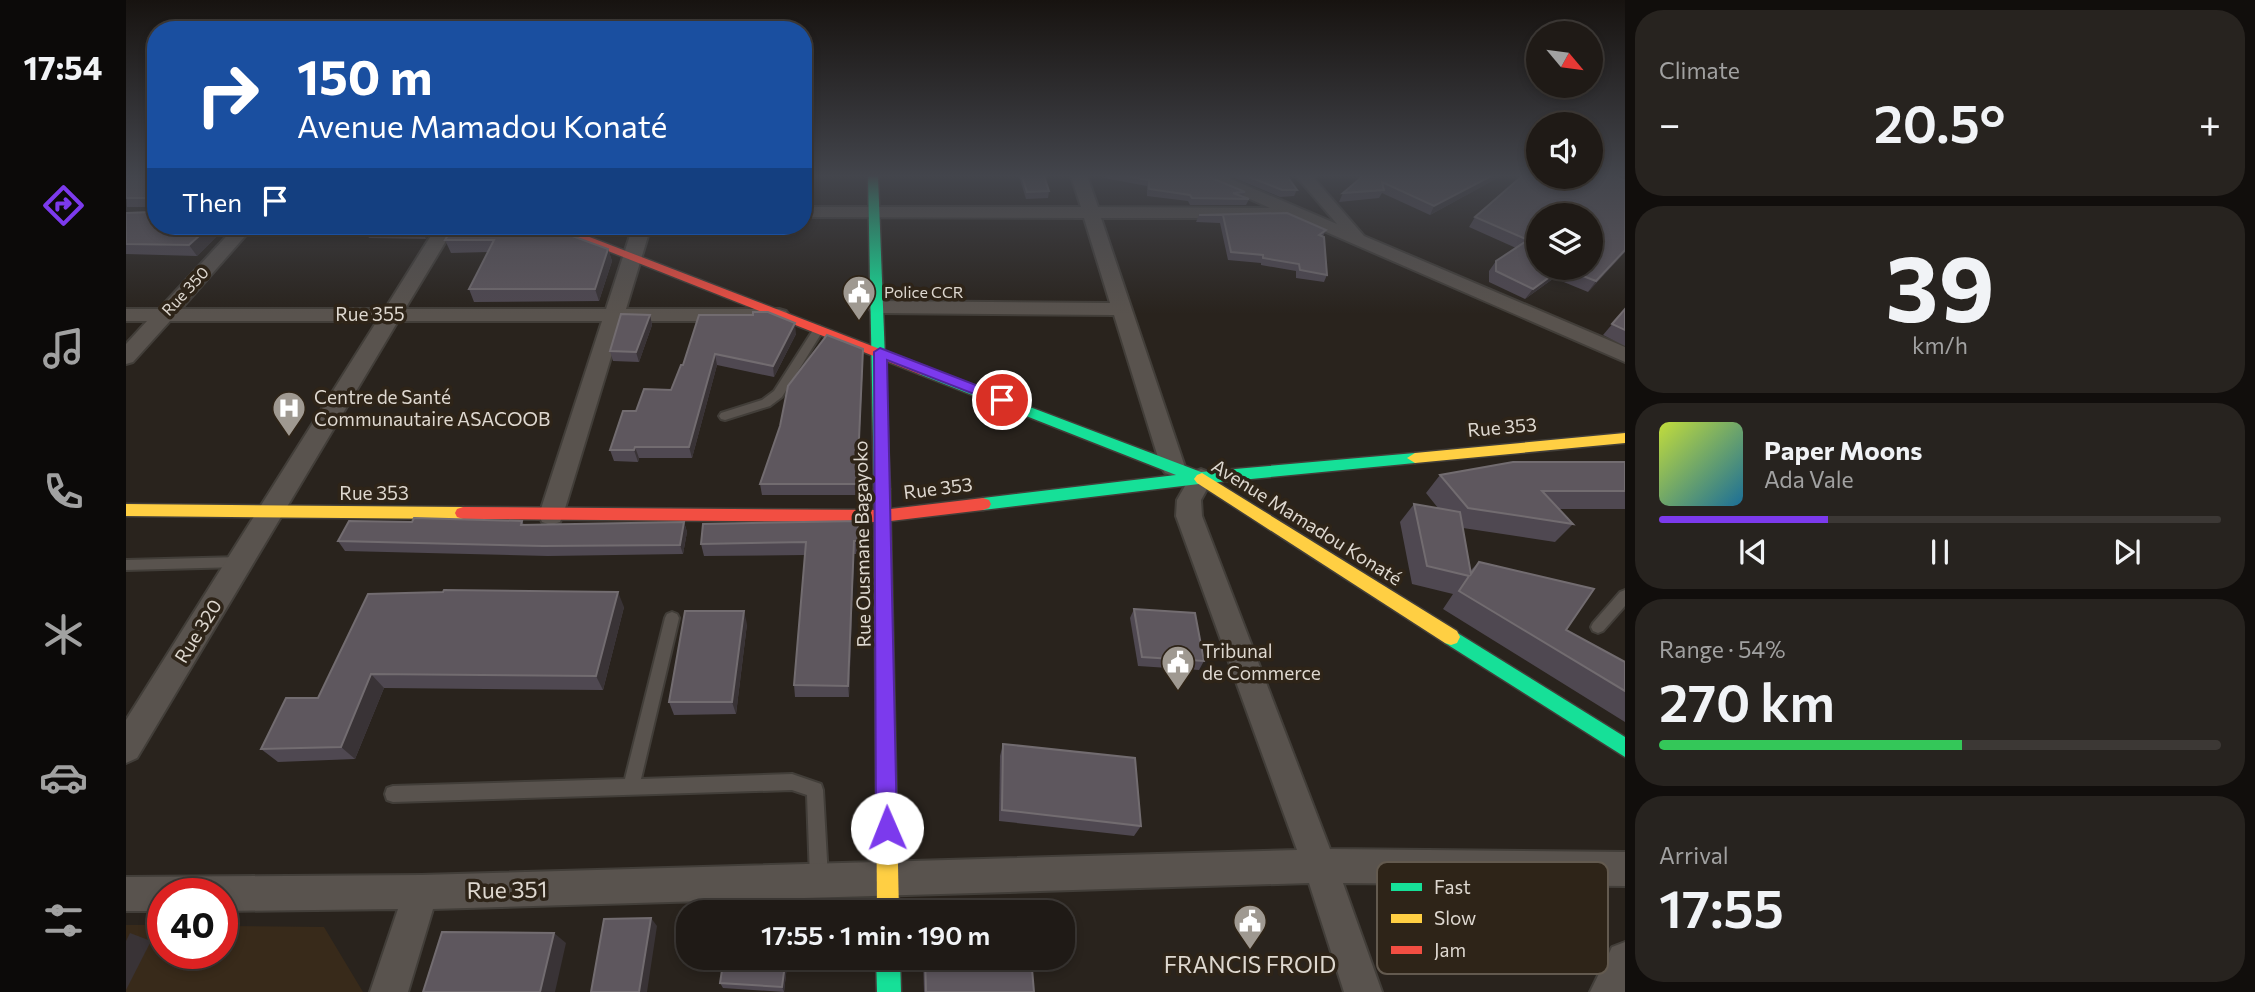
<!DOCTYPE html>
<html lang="en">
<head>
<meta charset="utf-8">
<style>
  body { margin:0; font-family:Commissioner,sans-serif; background:#27231f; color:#f1f3f6; height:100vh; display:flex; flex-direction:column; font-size:26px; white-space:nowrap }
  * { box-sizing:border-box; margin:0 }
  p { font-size:23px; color:#a1a1a1 }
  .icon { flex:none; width:38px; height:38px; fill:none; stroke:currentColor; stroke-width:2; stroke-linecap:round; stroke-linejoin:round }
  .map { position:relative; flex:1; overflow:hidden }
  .side { display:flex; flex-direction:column; gap:10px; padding:10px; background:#110e0c; width:630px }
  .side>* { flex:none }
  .guide { position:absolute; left:21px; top:21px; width:665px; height:214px; border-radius:28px; box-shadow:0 4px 10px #0003,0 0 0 2px #3c3835; background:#1a4fa0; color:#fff; overflow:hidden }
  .needle { width:46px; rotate:119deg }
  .controls { position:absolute; left:1400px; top:21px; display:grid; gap:14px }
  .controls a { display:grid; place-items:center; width:77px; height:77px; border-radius:50%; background:#1f1a16; box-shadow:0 4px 10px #0003,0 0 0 2px #3c3835; font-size:35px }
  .speed { position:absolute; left:21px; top:878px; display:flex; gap:14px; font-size:35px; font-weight:700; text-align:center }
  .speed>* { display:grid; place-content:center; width:91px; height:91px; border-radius:50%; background:#1f1a16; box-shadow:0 4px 10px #0003,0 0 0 2px #3c3835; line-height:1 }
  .speed .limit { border:10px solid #d22; background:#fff; color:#111 }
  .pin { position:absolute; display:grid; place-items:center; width:60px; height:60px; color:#fff; margin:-30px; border:4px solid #fff; border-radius:50%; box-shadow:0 2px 7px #0007 }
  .me { position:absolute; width:77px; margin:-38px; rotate:359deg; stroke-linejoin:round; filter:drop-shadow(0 0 5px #0008) }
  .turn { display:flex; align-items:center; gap:24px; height:147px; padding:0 35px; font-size:32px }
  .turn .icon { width:91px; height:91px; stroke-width:2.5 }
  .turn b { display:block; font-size:49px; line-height:60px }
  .then { display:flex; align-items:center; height:66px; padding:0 35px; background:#0003; gap:14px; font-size:26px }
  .big { font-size:52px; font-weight:600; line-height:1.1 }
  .side .card { flex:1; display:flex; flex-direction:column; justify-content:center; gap:10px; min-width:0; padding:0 24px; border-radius:28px; background:#27231f }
  .side .dial { align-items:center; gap:0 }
  .dial b { font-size:91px; line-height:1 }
  .song { display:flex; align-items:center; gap:21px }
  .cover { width:84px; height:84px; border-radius:10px; background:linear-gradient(135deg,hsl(70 70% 55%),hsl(200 70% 35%)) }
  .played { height:7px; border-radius:4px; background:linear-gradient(90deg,#7c3aed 30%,#3c3835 30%) }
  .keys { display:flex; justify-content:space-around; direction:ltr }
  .heat { display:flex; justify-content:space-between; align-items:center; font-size:38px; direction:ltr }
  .charge { height:10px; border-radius:5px; background:linear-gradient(90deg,#34c759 54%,#3c3835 0) }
  .trip { position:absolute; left:550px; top:900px; width:399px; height:70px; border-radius:28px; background:#1f1a16; box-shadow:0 4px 10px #0003,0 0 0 2px #3c3835; font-weight:600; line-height:70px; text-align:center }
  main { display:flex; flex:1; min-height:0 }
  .tabs { display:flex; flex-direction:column; width:126px; justify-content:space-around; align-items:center; background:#0c0a09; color:#a1a1a1 }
  .tabs .icon { width:49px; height:49px }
  .tabs .active { color:#7c3aed }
  .tabs b { font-size:32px; color:#f1f3f6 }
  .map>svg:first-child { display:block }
  .built { fill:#382a1a }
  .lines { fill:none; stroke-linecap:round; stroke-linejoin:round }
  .lane-casing { stroke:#423e39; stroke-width:4 }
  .street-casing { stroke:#423e39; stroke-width:4 }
  .fast-casing { stroke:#423e39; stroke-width:3 }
  .slow-casing { stroke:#423e39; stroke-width:3 }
  .jam-casing { stroke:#423e39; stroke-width:3 }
  .lane { fill:#59534e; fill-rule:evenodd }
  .street { fill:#59534e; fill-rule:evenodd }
  .fast { fill:#16e098; fill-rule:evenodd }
  .slow { fill:#ffcf43; fill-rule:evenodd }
  .jam { fill:#f24e42; fill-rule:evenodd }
  .wall { fill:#4f4851 }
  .shaded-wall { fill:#393336 }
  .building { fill:#5e575e; stroke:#726c70; stroke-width:2; fill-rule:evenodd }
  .route { fill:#7c3aed; stroke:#51269a; stroke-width:2 }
  .labels { text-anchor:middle; stroke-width:7; stroke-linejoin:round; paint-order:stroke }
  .far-street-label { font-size:16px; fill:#ded8d0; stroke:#2e2418 }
  .far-poi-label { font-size:16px; fill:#ded8d0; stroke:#2e2418; text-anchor:start }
  .street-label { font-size:19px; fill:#ded8d0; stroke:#2e2418 }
  .poi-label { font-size:19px; fill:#ded8d0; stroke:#2e2418; text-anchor:start }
  .near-street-label { font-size:23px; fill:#ded8d0; stroke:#2e2418 }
  .near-poi-label { font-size:23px; fill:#ded8d0; stroke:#2e2418 }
  .key { fill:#2e2418; stroke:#635a4f; stroke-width:2 }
  .key-label { font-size:19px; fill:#ded8d0 }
</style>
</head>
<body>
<main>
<nav class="tabs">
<b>17:54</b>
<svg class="icon active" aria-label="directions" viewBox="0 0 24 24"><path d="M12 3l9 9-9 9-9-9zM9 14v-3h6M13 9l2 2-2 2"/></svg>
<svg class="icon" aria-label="music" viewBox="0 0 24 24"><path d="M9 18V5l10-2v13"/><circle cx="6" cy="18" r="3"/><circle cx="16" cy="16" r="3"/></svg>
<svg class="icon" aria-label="phone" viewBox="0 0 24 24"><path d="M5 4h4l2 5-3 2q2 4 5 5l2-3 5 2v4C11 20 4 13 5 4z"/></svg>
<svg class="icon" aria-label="climate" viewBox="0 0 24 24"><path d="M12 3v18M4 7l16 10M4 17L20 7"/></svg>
<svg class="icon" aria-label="car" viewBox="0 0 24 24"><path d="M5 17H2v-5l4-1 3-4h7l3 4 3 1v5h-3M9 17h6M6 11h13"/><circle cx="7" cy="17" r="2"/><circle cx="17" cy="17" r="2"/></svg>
<svg class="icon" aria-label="filters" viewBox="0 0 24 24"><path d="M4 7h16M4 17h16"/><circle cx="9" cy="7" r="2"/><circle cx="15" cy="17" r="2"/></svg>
</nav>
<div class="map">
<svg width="1499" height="992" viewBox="0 0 1499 992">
  <rect width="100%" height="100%" fill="#29231d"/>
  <!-- built -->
  <polygon class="built" points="0,925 37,925 37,954 96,954 96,926 198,927 237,992 0,992"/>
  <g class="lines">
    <defs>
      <g id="lane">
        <polygon points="693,326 698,329 656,397 644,406 599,420 595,419 593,416 595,413 636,400 648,391 689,327"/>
        <polygon points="114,557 119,558 121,562 119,566 114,567 0,570 0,560"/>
        <polygon points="1499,590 1499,606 1477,631 1472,633 1467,631 1465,627 1467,623 1494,592"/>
        <polygon points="546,612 551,614 553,618 515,779 666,774 695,784 697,790 702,878 699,884 693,887 687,884 684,878 681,795 666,790 267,802 261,800 259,794 261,788 267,786 499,779 539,618 541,614"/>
      </g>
      <g id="street">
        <polygon points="945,176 961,176 972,207 1144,208 1079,179 1077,176 1098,176 1211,224 1170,176 1186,176 1238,236 1499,347 1499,362 1168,218 975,218 1059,467 1055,473 1047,476 1039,473 1035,467 988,315 752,313 745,311 742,307 745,303 752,301 984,303 958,218 677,217 677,207 955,207"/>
        <polygon points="110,226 128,226 55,309 259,309 311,226 329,226 279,309 480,309 507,226 525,226 500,309 653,309 660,311 663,315 660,319 653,321 496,321 437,515 434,522 425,525 416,522 413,515 476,321 272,321 11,758 0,763 0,720 251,321 44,321 7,362 0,364 0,344 21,321 0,321 0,309 33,309"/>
        <polygon points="1075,469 1083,472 1087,478 1075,500 1076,516 1204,849 1499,852 1499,886 1217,883 1256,992 1218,992 1183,883 307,909 282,992 244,992 272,909 96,911 96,894 37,894 37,911 0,911 0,877 295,875 1171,850 1050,516 1051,500 1067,472"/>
        <polygon points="1499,942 1499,992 1464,992 1486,947"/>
      </g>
      <g id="fast">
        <polygon points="742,176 752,176 764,489 756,495 748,489"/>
        <polygon points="798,367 1075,472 1289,453 1297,458 1289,463 1073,484 857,510 851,508 849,504 851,500 857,498 1050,475 793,374 791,371 793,368"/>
        <polygon points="1325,629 1499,737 1499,757 1319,643 1316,637 1319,631"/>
        <polygon points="750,957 774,957 775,992 751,992"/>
      </g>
      <g id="slow">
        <polygon points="1499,433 1499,443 1289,463 1281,458 1289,453"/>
        <polygon points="1076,473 1331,631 1334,637 1331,643 1325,645 1319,643 1071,483 1068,479 1071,475"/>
        <polygon points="756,483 764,489 773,912 751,912 748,489"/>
        <polygon points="0,504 337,507 343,509 345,513 343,517 337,519 0,516"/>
      </g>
      <g id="jam">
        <polygon points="419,226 435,226 803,368 805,371 798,375 793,374"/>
        <polygon points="857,498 863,500 865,504 863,508 857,510 756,522 337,519 331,517 329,513 331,509 337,507 756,510"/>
      </g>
    </defs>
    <!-- lane casing -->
    <use href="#lane" class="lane-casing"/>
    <!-- street casing -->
    <use href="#street" class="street-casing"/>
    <!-- fast casing -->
    <use href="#fast" class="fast-casing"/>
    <!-- slow casing -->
    <use href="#slow" class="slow-casing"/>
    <!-- jam casing -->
    <use href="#jam" class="jam-casing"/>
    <!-- lane -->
    <use href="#lane" class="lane"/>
    <!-- street -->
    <use href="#street" class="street"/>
    <!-- fast -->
    <use href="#fast" class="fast"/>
    <!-- slow -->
    <use href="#slow" class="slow"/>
    <!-- jam -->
    <use href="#jam" class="jam"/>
  </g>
  <!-- wall -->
  <g class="wall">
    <polygon points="0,176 101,226 71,256 0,254 0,213 25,212 25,207 1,207"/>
    <polygon points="893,176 918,176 923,191 922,198 900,199"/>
    <polygon points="979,176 1081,176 1119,192 1117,197 1123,199 1120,205 1064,205 1062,201 1021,196 1021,186 978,178"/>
    <polygon points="1104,176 1161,176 1171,190 1168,196 1154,197"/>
    <polygon points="1237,176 1375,176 1304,215 1256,193 1253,198 1213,202 1217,193"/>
    <polygon points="1499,180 1499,252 1462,292 1428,278 1399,299 1363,282 1363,271 1370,261 1390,248 1343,227 1349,217"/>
    <polygon points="1161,213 1200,230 1197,236 1201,275 1198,282 1170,278 1170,271 1135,265 1135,263 1102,260 1094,223 1070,222 1073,215"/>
    <polygon points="206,226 309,226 300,239 243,238 240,232 209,232"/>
    <polygon points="320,226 482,249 486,261 473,301 348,302 343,289 362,252 325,253 319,240 322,236 319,227"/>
    <polygon points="1499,309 1499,346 1477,335"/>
    <polygon points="524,315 526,325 513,362 487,361 484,351"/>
    <polygon points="627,315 670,334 648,377 591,365 566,458 513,458 512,462 488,461 484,450 510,411 545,390 557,365"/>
    <polygon points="737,361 731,495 636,495 634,484 654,426"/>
    <polygon points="1499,462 1499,509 1433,509 1447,524 1429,542 1337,528 1344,571 1353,562 1440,630 1499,662 1499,722 1317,609 1327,594 1286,584 1274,522 1288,504 1312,508 1300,493 1314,475"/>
    <polygon points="396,521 398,525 558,522 561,532 557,554 422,556 219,551 212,541 286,522"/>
    <polygon points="732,521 732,554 728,554 723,697 669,697 668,685 679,555 578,556 575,544"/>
    <polygon points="242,594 498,607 477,690 258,688 229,759 152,762 135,749 192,698"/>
    <polygon points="1008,609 1078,661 1073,670 1012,666 1004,618"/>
    <polygon points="621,624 610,714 548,715 543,702"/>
    <polygon points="877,744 1015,826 1008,836 873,821 874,756"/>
    <polygon points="662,957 658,992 597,988 594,983"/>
    <polygon points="797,957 905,957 908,992 798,992"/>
  </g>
  <!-- shaded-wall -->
  <g class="shaded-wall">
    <polygon points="1365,176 1375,176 1304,215 1308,206"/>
    <polygon points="84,226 101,226 71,256 63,245"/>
    <polygon points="295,226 309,226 300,239 294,227"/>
    <polygon points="482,249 486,261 473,301 469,289"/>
    <polygon points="1499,250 1499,252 1462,292 1470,281"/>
    <polygon points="1436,268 1428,278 1399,299 1407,289"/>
    <polygon points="524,315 526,325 513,362 510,352"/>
    <polygon points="669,323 670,334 648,377 647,366"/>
    <polygon points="737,349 737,361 731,495 731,484"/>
    <polygon points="589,354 591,365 566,458 563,447"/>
    <polygon points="509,447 513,458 512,462 508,450"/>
    <polygon points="558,522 561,532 557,554 554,545"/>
    <polygon points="728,541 728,554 723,697 722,686"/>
    <polygon points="492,592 498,607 477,690 470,676"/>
    <polygon points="618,611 621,624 610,714 606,702"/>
    <polygon points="245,674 258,688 229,759 215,747"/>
    <polygon points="525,918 531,926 521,992 513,992"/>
    <polygon points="4,933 25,941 0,990 0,941"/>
    <polygon points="428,933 440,943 429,992 414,992"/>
    <polygon points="660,957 662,957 658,992 656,987"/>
  </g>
  <!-- building -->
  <g class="building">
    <polygon points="0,176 30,176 30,226 84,226 63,245 0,244 0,213 25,212 26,200 23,198 0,198"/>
    <polygon points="896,176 918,176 923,191 901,192"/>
    <polygon points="1000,176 1081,176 1119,192 1107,193 1123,199 1066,198 1064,195 1023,189 1023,180"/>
    <polygon points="1121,176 1161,176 1171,190 1156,190"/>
    <polygon points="1237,176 1365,176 1308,206 1256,182 1258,190 1217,193"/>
    <path d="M1396,176H1412V177L1485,176L1499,180V250L1470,281L1436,268L1407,289L1370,271V261L1402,240L1349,217ZM1412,215H1465V268H1412Z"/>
    <polygon points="1161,213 1200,230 1193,235 1198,237 1201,275 1174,270 1173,264 1137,258 1137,255 1105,252 1097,215 1073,215"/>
    <polygon points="237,226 295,226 294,227"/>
    <polygon points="320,226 419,226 482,249 469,289 343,289 368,240 319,240 327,227 319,227"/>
    <polygon points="1499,309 1499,330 1486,324"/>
    <polygon points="627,312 642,312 669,323 647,366 589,354 563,447 509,447 508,450 484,450 497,411 510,411 518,389 545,390 555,365 557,365 573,315 627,315"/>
    <polygon points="495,314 524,315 510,352 484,351"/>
    <polygon points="701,335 737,349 731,484 634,484 654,426 662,386"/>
    <polygon points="1387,462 1499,462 1499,491 1416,491 1447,524 1342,508 1314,475"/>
    <polygon points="1288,504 1334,512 1345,574 1353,562 1468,589 1440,630 1499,662 1499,691 1333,591 1343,576 1301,566"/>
    <polygon points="288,518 396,521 395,525 558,522 554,545 417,546 212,541 223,521 286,522"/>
    <polygon points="732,521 732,541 728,541 722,686 668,685 680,542 575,544 577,524"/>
    <polygon points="318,590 492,592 470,676 245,674 215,747 135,749 160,698 192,698 242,594 317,592"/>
    <polygon points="1008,609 1069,613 1078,661 1016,657"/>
    <polygon points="559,611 618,611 606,702 543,702"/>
    <polygon points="877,744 1009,758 1015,826 876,810"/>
    <polygon points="525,918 513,992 465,992 478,919"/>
    <polygon points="316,932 428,933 414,992 297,992"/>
    <polygon points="598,957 660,957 656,987 594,983"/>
    <polygon points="799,957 905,957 908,992 800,992"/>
  </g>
  <!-- sky -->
  <linearGradient id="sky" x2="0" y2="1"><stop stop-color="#171310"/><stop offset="0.56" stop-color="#43454c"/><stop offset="1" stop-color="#43454c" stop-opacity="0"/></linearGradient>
  <rect width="1499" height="314" fill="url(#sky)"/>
  <!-- route -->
  <polygon class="route" points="754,348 881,397 884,400 881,403 871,403 761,360 771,828 768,836 761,839 753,836 750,828 748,352"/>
  <!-- icons -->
  <defs>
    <symbol id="civic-pin" viewBox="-11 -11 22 30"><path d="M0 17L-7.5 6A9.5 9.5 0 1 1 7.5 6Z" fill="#9f9991" stroke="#2e2418"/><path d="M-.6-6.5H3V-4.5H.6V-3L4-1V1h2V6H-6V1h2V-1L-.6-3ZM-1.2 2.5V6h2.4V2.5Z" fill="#fff"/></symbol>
    <symbol id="hospital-pin" viewBox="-11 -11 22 30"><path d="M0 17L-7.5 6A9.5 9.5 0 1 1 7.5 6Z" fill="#9f9991" stroke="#2e2418"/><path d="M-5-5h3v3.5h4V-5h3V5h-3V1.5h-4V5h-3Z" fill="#fff"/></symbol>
  </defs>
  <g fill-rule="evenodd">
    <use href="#civic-pin" x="714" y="273" width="38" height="52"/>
    <use href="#hospital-pin" x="144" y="389" width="38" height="52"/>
    <use href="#civic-pin" x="1033" y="643" width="38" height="52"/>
    <use href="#civic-pin" x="1105" y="902" width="38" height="52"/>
  </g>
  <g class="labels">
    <!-- far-street labels -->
    <g class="far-street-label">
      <text transform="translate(59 291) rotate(-47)" y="6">Rue 350</text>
    </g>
    <!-- far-poi labels -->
    <g class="far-poi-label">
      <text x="758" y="298">Police CCR</text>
    </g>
    <!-- street labels -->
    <g class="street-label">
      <text x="244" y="321">Rue 355</text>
      <text transform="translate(1376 427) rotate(-5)" y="7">Rue 353</text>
      <text transform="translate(812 488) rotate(-7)" y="7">Rue 353</text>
      <text x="248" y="500">Rue 353</text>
      <text transform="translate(1181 522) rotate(32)" y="7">Avenue Mamadou Konaté</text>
      <text transform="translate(736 544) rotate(-91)" y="7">Rue Ousmane Bagayoko</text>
      <text transform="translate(72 631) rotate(-58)" y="7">Rue 320</text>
    </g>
    <!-- poi labels -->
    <g class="poi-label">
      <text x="188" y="404">Centre de Santé<tspan x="188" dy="22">Communautaire ASACOOB</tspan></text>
      <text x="1076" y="658">Tribunal<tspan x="1076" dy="22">de Commerce</tspan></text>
    </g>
    <!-- near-street labels -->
    <g class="near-street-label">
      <text transform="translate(381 890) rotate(-1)" y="8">Rue 351</text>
    </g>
    <!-- near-poi labels -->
    <g class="near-poi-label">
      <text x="1124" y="973">FRANCIS FROID</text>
    </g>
  </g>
  <!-- legend -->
  <rect x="1251" y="862" width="231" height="112" rx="10" class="key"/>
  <rect x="1265" y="883" width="31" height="8" fill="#16e098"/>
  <rect x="1265" y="914" width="31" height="9" fill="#ffcf43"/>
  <rect x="1265" y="946" width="31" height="8" fill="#f24e42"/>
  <g class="key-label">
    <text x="1308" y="894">Fast</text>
    <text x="1308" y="925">Slow</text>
    <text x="1308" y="957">Jam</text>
  </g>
</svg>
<div class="controls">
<a><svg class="needle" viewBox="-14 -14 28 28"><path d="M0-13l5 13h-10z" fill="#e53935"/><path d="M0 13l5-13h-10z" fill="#a1a1a1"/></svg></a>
<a><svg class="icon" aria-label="sound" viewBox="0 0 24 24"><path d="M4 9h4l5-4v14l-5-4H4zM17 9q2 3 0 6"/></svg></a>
<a><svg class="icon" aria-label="layers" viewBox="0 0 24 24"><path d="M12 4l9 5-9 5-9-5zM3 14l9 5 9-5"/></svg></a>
</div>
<div class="speed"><div class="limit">40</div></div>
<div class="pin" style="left:876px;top:400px;background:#d93025"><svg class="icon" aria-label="arrive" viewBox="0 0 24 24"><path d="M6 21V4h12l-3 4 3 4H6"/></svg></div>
<svg class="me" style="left:761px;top:828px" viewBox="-20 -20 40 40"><circle r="19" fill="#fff"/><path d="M0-13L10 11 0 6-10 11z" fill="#7c3aed"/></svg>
<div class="trip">17:55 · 1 min · 190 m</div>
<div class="guide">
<div class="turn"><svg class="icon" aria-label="right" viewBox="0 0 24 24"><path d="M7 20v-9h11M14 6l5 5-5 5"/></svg><div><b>150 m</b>Avenue Mamadou Konaté</div></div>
<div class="then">Then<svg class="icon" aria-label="arrive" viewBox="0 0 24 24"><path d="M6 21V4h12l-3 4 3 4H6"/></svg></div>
</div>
</div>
<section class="side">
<div class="card"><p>Climate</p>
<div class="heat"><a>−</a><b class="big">20.5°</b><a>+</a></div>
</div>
<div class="card dial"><b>39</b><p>km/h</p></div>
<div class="card">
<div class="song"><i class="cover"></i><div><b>Paper Moons</b><p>Ada Vale</p></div></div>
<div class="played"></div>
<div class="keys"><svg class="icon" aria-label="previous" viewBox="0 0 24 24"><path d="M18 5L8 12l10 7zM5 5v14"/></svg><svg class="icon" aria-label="pause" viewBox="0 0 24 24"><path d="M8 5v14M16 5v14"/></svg><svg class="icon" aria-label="next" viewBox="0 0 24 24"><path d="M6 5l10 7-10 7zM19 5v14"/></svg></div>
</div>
<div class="card"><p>Range · 54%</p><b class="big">270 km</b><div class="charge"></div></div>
<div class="card"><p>Arrival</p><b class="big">17:55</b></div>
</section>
</main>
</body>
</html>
